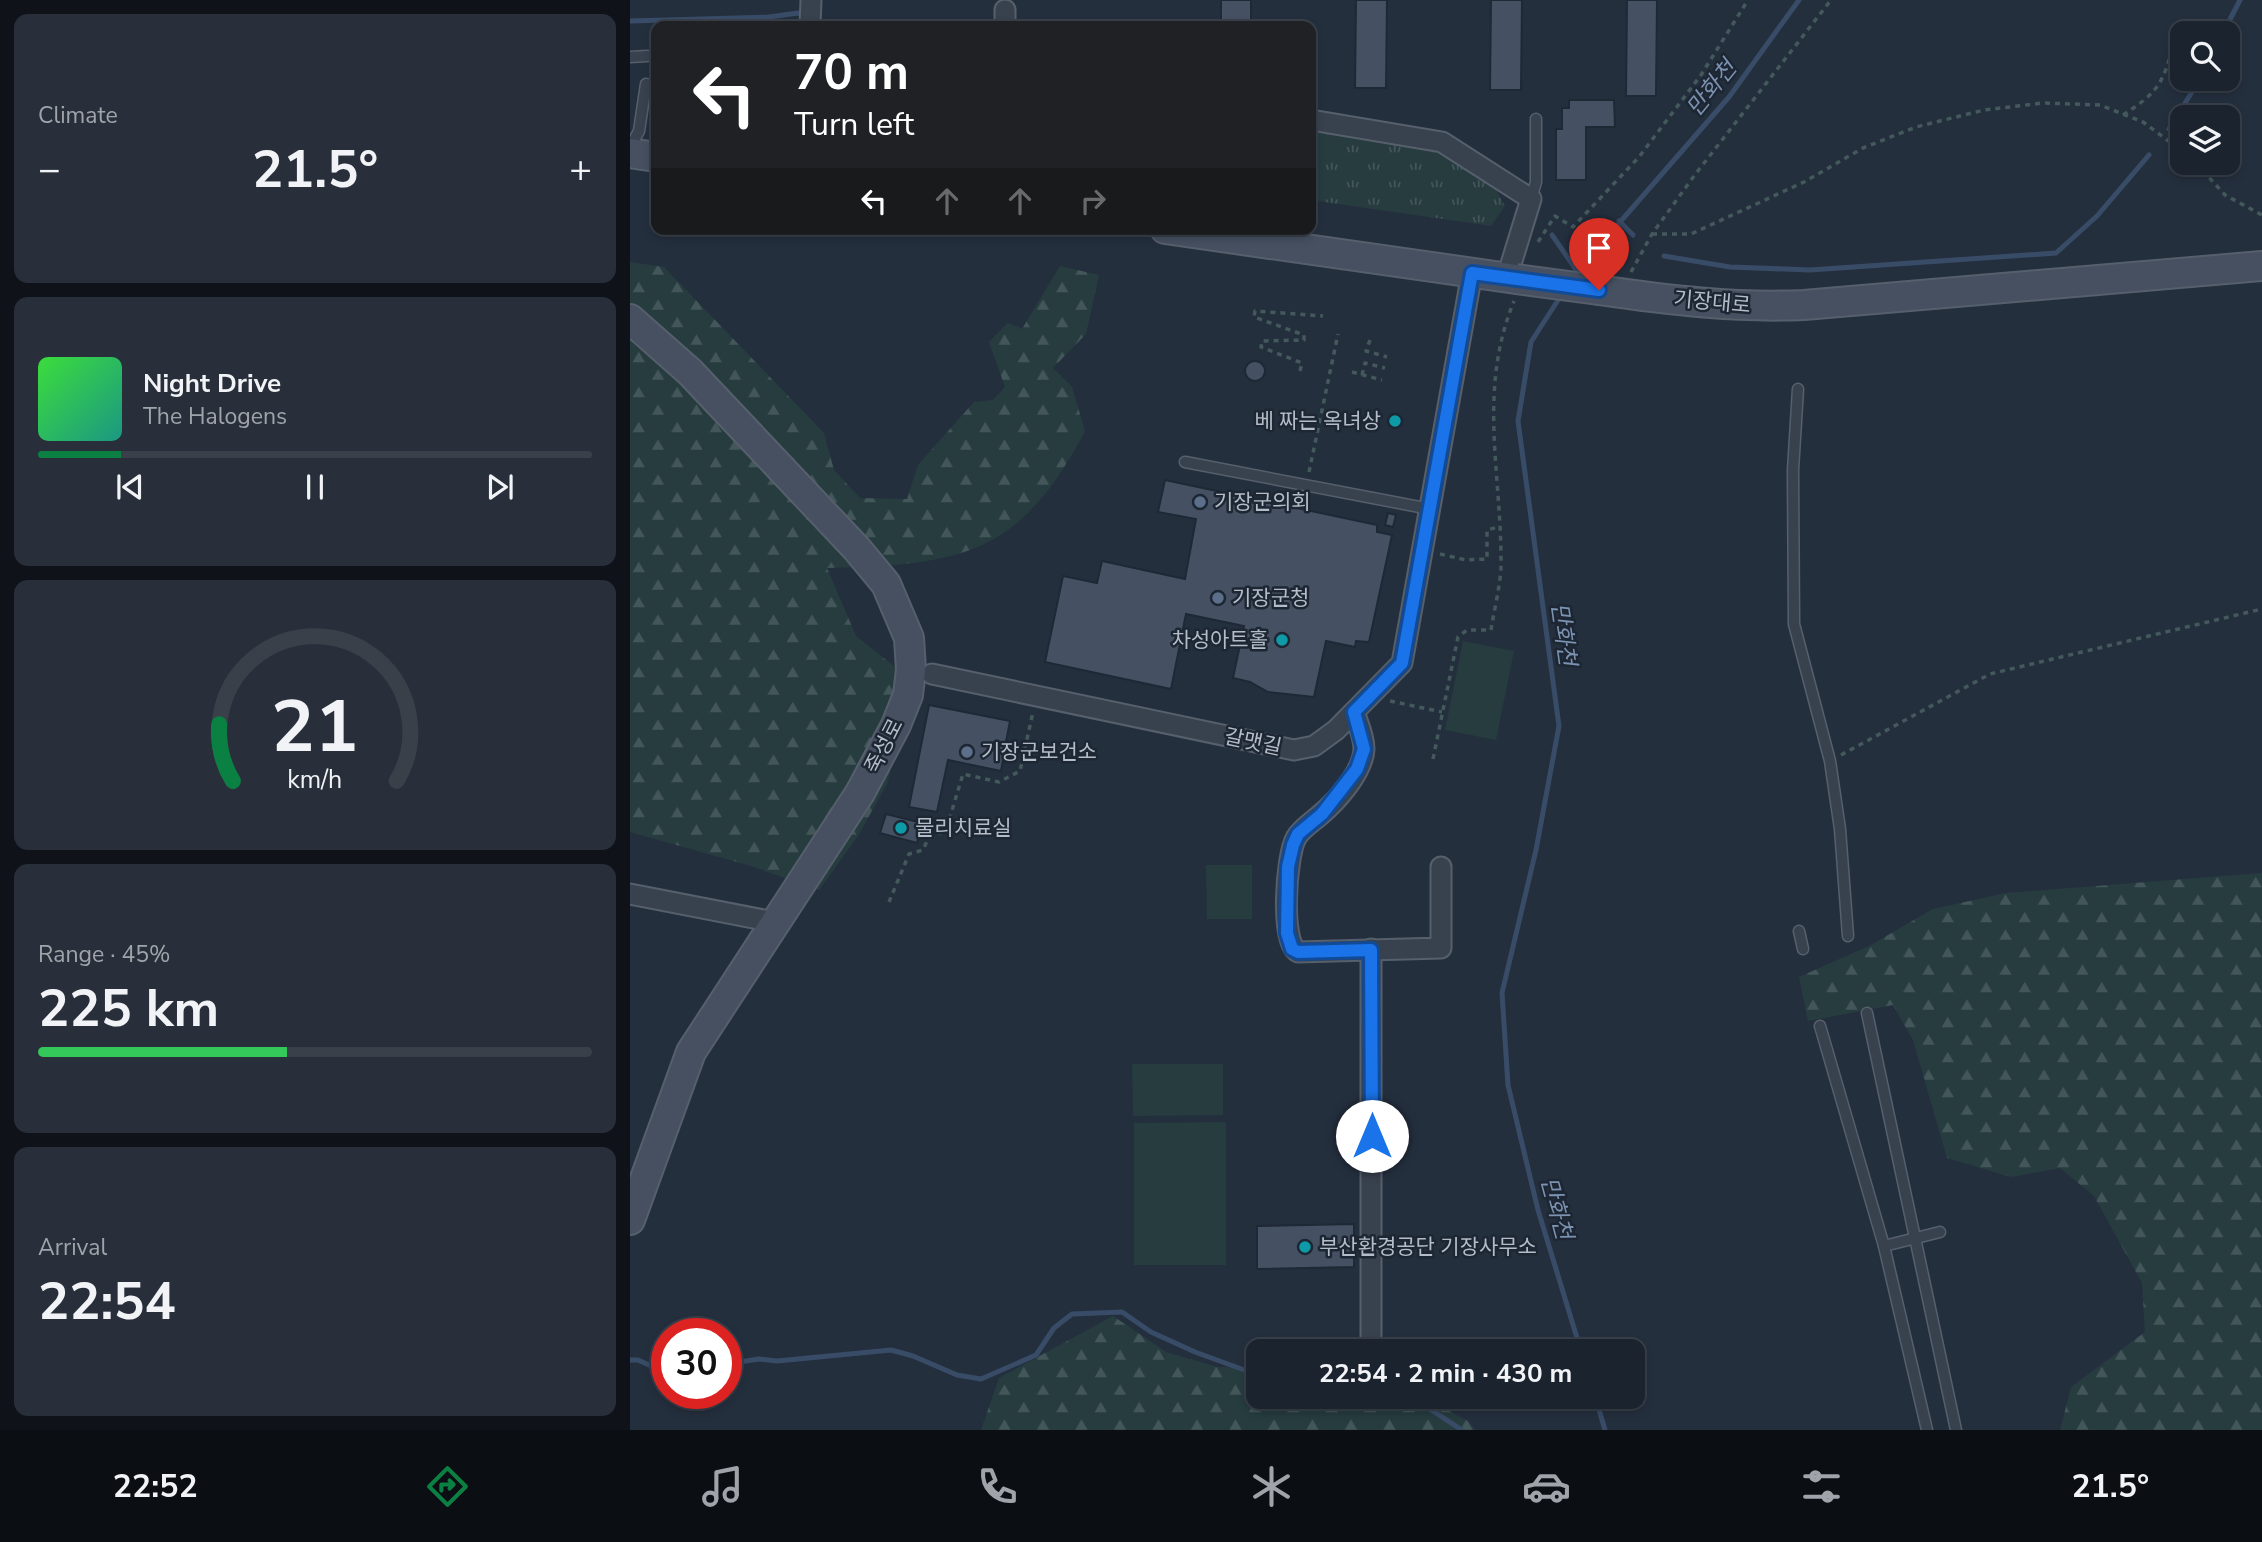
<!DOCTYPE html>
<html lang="en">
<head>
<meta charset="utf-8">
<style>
  body { margin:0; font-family:"Nunito Sans","Noto Sans KR",sans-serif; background:#282f3a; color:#f1f3f6; height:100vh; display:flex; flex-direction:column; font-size:26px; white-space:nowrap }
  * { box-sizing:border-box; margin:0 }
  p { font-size:23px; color:#a0a4aa }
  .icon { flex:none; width:38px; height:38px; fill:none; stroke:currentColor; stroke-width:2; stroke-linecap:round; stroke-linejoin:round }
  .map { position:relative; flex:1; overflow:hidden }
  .drawer { display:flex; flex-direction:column; gap:14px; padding:14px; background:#0f1319; width:630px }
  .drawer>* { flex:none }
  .hud { position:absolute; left:21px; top:21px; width:665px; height:214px; border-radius:14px; box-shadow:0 4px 10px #0003,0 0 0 2px #39404a; background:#202124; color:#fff; overflow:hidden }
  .controls { position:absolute; left:1540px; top:21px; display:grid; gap:14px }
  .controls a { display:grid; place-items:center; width:70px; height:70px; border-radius:14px; background:#1b232e; box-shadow:0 4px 10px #0003,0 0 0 2px #39404a; font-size:35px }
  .speed { position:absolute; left:21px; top:1318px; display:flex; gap:14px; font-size:35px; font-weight:700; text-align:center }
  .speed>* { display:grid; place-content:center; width:91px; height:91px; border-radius:50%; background:#1b232e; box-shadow:0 4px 10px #0003,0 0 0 2px #39404a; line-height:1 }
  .speed .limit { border:10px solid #d22; background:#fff; color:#111 }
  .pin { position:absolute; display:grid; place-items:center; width:60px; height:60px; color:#fff; margin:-72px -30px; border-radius:50% 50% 50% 0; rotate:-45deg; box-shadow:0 0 7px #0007 }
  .pin .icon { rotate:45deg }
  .me { position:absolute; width:77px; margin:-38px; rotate:0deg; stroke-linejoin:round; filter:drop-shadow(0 0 5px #0008) }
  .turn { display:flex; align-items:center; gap:24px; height:147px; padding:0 28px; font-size:32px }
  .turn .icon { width:91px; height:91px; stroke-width:2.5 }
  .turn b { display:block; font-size:49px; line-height:60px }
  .lanes { display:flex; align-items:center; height:66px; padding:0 28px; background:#0003; justify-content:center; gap:35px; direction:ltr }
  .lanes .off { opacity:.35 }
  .big { font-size:52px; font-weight:700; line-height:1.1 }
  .drawer .tile { flex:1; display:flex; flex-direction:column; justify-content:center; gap:10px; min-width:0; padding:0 24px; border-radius:14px; background:#282f3a }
  .drawer .dial { align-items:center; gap:0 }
  .dial svg { height:182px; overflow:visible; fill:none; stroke:#39404a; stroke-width:7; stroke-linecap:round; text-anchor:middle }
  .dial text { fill:#f1f3f6; stroke:none }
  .song { display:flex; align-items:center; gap:21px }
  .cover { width:84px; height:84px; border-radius:10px; background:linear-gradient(135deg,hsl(120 70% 55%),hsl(170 70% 35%)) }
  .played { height:7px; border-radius:4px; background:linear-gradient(90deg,#0b8043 15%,#39404a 15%) }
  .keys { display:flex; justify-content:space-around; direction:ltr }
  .heat { display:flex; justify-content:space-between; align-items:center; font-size:38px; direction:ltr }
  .charge { height:10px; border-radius:5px; background:linear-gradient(90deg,#34c759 45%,#39404a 0) }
  .trip { position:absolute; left:616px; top:1339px; width:399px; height:70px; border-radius:14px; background:#1b232e; box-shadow:0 4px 10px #0003,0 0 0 2px #39404a; font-weight:700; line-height:70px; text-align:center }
  .dock { display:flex; height:112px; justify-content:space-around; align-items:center; background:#0b0e12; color:#a0a4aa }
  .dock .icon { width:49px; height:49px }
  .dock .current { color:#0b8043 }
  .dock b { font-size:32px; color:#f1f3f6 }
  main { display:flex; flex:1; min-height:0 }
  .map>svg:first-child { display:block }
  .grass { fill:#263c3f }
  .forest { fill:url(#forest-firs) }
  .park { fill:url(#park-tufts) }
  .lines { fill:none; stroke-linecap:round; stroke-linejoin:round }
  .stream { stroke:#394c67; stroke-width:5 }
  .building { fill:#455162; stroke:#1f2835; stroke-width:2 }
  .lane-casing { stroke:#565f6c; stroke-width:13 }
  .street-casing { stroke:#565f6c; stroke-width:23 }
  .secondary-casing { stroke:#565f6c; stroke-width:32 }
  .path { stroke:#44595c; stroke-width:3.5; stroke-dasharray:5 5; stroke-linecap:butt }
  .lane { stroke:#38414e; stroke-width:10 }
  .street { stroke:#38414e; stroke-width:19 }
  .secondary { stroke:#465061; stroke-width:28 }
  .secondary-bridge-casing { stroke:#565f6c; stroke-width:32; stroke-linecap:butt }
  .secondary-bridge { stroke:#465061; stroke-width:28 }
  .route-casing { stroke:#114b97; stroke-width:18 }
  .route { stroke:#1a73e8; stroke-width:12 }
  .culture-dot { fill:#0f9aa8; stroke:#1d2633; stroke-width:2.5 }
  .service-dot { fill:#5c6f8a; stroke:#1d2633; stroke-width:2.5 }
  .labels { text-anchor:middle; stroke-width:5; stroke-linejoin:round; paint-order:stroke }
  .street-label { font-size:21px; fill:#b4bcc9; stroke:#1d2633 }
  .poi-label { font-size:21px; fill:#b4bcc9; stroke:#1d2633; text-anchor:start }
  .water-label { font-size:23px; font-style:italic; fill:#7c92b1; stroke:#1d2633 }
</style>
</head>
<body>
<main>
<section class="drawer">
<div class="tile"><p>Climate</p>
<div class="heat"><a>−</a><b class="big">21.5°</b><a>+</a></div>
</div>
<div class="tile">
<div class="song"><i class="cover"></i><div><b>Night Drive</b><p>The Halogens</p></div></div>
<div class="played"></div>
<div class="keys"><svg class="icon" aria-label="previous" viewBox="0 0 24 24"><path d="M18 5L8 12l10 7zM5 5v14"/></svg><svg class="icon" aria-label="pause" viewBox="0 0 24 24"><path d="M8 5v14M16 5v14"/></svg><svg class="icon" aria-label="next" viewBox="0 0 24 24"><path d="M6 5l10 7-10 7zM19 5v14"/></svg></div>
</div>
<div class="tile dial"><svg viewBox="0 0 100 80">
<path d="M14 69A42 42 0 1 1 86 69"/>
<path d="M14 69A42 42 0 0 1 8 44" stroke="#0b8043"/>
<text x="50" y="56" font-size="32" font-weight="700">21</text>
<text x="50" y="72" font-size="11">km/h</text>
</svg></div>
<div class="tile"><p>Range · 45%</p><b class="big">225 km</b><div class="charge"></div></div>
<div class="tile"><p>Arrival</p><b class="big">22:54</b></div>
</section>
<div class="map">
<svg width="1632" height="1430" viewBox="0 0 1632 1430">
  <defs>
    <pattern id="forest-firs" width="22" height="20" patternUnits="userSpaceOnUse" patternTransform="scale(1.75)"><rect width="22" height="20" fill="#263c3f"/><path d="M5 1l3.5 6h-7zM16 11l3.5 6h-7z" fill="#435659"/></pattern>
    <pattern id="park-tufts" width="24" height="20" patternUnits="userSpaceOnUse" patternTransform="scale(1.75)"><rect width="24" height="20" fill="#263c3f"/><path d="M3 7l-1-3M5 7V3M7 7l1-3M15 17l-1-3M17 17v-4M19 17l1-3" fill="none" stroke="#435659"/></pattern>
  </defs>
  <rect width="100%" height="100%" fill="#242f3e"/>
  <!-- grass -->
  <g class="grass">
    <polygon points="833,641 884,651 866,740 815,730"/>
    <polygon points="576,865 622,865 622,919 577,919"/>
    <polygon points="502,1064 593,1064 593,1115 503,1116"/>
    <polygon points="596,1122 596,1265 504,1265 504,1123"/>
  </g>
  <!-- forest -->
  <g class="forest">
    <path d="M0,262L34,267L194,433L204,470L230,498L277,499L288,465L344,402L363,400L375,387L359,342L378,323L392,329L430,266L469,275L456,334L423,368L442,387L455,431C389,557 330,564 197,568L226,636L284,682L257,784L228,836L189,890L121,866L0,832Z"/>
    <polygon points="1632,873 1632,1430 1430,1430 1441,1387 1515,1332 1512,1283 1464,1196 1430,1168 1381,1177 1317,1158 1283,1040 1263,1005 1178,1021 1169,977 1239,946 1303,909 1376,893"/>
    <polygon points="483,1316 536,1352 587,1367 628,1368 628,1396 793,1397 838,1421 845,1430 351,1430 369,1378"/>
  </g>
  <!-- park -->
  <polygon class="park" points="681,128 810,149 866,190 875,206 861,226 681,200"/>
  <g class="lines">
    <!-- stream -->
    <g class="stream">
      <polyline points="0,21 139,17 168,13 177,17"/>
      <polyline points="1593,33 1610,0"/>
      <polyline points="1539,129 1570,79"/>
      <polyline points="989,221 1003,235"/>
      <polyline points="922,235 947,271"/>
      <polyline points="1034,256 1100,267 1180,270 1426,253 1467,216 1519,155"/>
      <polyline points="943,276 1099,97 1169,0"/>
      <polyline points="932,294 901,342 888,421 929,726 906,850 872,993 878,1085 908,1210 951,1351"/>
      <polyline points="0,1360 8,1360 37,1373"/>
      <polyline points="96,1364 129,1359 147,1361 261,1350 283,1356 327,1375 351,1379 406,1355 424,1328 442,1314 492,1312 521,1332 565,1352 628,1375"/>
      <polyline points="780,1396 832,1430"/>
      <polyline points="965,1396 975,1430"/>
    </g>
  </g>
  <!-- building -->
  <g class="building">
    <rect x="591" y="0" width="30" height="26"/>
    <polygon points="726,0 757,0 756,88 725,88"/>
    <polygon points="861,0 892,0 891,90 860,90"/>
    <polygon points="997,0 1027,0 1026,96 996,96"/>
    <polygon points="19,92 26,93 26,111 17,109"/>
    <polygon points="939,100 984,100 985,127 956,127 956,180 926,180 926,129 932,129 932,108 939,108"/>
    <circle cx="625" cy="371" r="10"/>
    <polygon points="535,480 747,525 747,532 762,535 739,642 726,641 725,647 696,641 684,697 638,692 620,682 603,678 614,626 556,614 541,689 415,662 433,576 467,583 472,561 555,579 566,519 528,512"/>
    <polygon points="758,513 766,515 763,527 755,525"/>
    <polygon points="299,705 380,721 376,742 385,744 382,762 373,760 371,771 318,760 307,812 279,807"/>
    <polygon points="256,814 292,823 287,843 250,833"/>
    <polygon points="724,1224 724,1267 627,1269 627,1226"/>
  </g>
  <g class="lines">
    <defs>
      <g id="lane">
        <polyline points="0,57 17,56"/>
        <polyline points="0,148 9,131 16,84 26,86"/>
        <polyline points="901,199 906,182 906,119"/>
        <polyline points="1168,389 1163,470 1164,624 1200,761 1210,829 1218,936"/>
        <polyline points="555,462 800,509"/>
        <polyline points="1169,931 1173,949"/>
        <polyline points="1237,1013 1326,1430"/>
        <polyline points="1190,1026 1254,1246 1297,1430"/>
        <polyline points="1254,1246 1310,1232"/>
      </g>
      <g id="street">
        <polyline points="180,26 181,0"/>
        <polyline points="375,26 375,10"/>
        <polyline points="681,120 812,142 901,199 877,277"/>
        <polyline points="302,674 664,750 684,746 706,730 772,663 842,273"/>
        <path d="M724,712C728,724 734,736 734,749C733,772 706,802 689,816C681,823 671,829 666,838C656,856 650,944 668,952L811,948V867"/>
        <polyline points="0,894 144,922"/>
        <polyline points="741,949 741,1351"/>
      </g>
      <g id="secondary">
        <polyline points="0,153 26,157"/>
        <polyline points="535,229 886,279"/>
        <path d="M969,290C1037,300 1105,308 1174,305L1632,266"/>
        <polyline points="0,319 60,372 227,549 256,584 279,638 281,670 278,695 266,725 230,793 61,1052 0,1220"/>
      </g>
    </defs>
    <!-- lane casing -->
    <use href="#lane" class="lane-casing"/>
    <!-- street casing -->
    <use href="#street" class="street-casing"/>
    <!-- secondary casing -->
    <use href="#secondary" class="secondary-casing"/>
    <!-- path -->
    <g class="path">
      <path d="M1493,115C1520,97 1531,89 1540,57"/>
      <polyline points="1566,163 1595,195 1632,215"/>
      <polyline points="1022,234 1061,234 1174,182 1233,148 1286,127 1354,110 1413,103 1470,105 1513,122 1552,151"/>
      <polyline points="908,242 925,216 943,227 1009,157 1071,75 1118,0"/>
      <polyline points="1001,272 1022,234 1064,176 1201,0"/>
      <polyline points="740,340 736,351 757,357"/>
      <polyline points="670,371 672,363 631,347 632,341 674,340 674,335 624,317 625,311 693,316"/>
      <polyline points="722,372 752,380"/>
      <polyline points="732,375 735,363 755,368"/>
      <polyline points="679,472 708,334"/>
      <polyline points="672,509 674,497"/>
      <polyline points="810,554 836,560 857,559 857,530 868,527"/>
      <polyline points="760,701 812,712"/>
      <polyline points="1211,755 1360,674 1632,609"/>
      <path d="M803,759L828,637L837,630H861C864,610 870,588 871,567C872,473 847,392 884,301"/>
      <polyline points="259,902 279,854 293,850 298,839 316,830 333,774 369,782 390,771 403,712"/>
    </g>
    <!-- lane -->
    <use href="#lane" class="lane"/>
    <!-- street -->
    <use href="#street" class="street"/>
    <!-- secondary -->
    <use href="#secondary" class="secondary"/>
    <defs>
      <polyline id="secondary-bridge" points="886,279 969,290"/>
    </defs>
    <!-- secondary-bridge casing -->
    <use href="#secondary-bridge" class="secondary-bridge-casing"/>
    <!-- secondary-bridge -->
    <use href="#secondary-bridge" class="secondary-bridge"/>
  </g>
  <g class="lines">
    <defs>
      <polyline id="route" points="742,1136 741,950 668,952 662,949 657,933 658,867 663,845 668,834 692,814 727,769 734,749 724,712 772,663 842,273 969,290"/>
    </defs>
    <!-- route casing -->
    <use href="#route" class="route-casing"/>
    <!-- route -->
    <use href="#route" class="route"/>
  </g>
  <!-- markers -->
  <g class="culture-dot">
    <circle cx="765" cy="421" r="7"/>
    <circle cx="652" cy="640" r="7"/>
    <circle cx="271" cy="828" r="7"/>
    <circle cx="675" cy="1247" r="7"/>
  </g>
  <g class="service-dot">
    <circle cx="570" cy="502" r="7"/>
    <circle cx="588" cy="598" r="7"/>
    <circle cx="337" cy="752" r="7"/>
  </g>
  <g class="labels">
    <!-- street labels -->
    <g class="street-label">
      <text transform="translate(1082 302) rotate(5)" y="7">기장대로</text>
      <text transform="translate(623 742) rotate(12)" y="7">갈맷길</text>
      <text transform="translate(254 746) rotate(-63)" y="7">죽성로</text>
    </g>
    <!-- poi labels -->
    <g class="poi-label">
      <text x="751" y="428" text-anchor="end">베 짜는 옥녀상</text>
      <text x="584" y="509">기장군의회</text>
      <text x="602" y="605">기장군청</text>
      <text x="638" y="647" text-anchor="end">차성아트홀</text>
      <text x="351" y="759">기장군보건소</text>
      <text x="285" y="835">물리치료실</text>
      <text x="689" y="1254">부산환경공단 기장사무소</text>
    </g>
    <!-- water labels -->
    <g class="water-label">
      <text transform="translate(1081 88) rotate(-51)" y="8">만화천</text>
      <text transform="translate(934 634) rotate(82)" y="8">만화천</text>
      <text transform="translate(927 1208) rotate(75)" y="8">만화천</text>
    </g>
  </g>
</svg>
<div class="controls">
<a><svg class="icon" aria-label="search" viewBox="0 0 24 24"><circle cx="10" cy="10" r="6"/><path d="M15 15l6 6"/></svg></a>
<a><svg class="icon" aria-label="layers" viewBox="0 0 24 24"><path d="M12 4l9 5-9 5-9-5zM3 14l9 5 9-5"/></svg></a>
</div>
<div class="speed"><div class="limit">30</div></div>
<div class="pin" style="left:969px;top:290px;background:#d93025"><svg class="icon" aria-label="arrive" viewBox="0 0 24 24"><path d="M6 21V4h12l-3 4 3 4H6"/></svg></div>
<svg class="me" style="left:742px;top:1136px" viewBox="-20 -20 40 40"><circle r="19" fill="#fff"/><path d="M0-13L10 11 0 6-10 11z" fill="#1a73e8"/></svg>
<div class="trip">22:54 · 2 min · 430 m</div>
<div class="hud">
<div class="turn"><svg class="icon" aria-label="left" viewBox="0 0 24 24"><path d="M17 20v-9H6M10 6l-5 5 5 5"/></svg><div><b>70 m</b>Turn left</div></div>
<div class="lanes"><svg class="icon" aria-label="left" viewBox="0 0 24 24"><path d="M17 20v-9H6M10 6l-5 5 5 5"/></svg><svg class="icon off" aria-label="ahead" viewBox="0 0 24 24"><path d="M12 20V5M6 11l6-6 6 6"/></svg><svg class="icon off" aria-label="ahead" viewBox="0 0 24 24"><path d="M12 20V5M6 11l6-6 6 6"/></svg><svg class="icon off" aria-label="right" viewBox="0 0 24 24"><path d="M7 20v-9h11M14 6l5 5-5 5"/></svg></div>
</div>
</div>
</main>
<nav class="dock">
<b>22:52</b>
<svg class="icon current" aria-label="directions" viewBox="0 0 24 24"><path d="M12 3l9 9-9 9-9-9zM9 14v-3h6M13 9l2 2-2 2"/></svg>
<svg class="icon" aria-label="music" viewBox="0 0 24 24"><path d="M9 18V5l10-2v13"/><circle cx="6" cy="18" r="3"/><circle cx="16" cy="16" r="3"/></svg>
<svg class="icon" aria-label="phone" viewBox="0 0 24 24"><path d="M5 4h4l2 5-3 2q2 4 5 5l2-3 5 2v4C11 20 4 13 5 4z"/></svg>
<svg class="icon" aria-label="climate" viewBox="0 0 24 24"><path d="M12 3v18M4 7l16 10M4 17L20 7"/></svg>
<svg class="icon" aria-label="car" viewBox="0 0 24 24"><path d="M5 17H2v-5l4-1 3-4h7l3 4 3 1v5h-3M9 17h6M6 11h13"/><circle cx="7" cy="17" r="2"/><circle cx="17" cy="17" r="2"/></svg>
<svg class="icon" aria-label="filters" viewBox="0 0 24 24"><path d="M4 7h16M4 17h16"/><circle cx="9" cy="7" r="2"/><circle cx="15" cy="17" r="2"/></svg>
<b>21.5°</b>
</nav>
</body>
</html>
